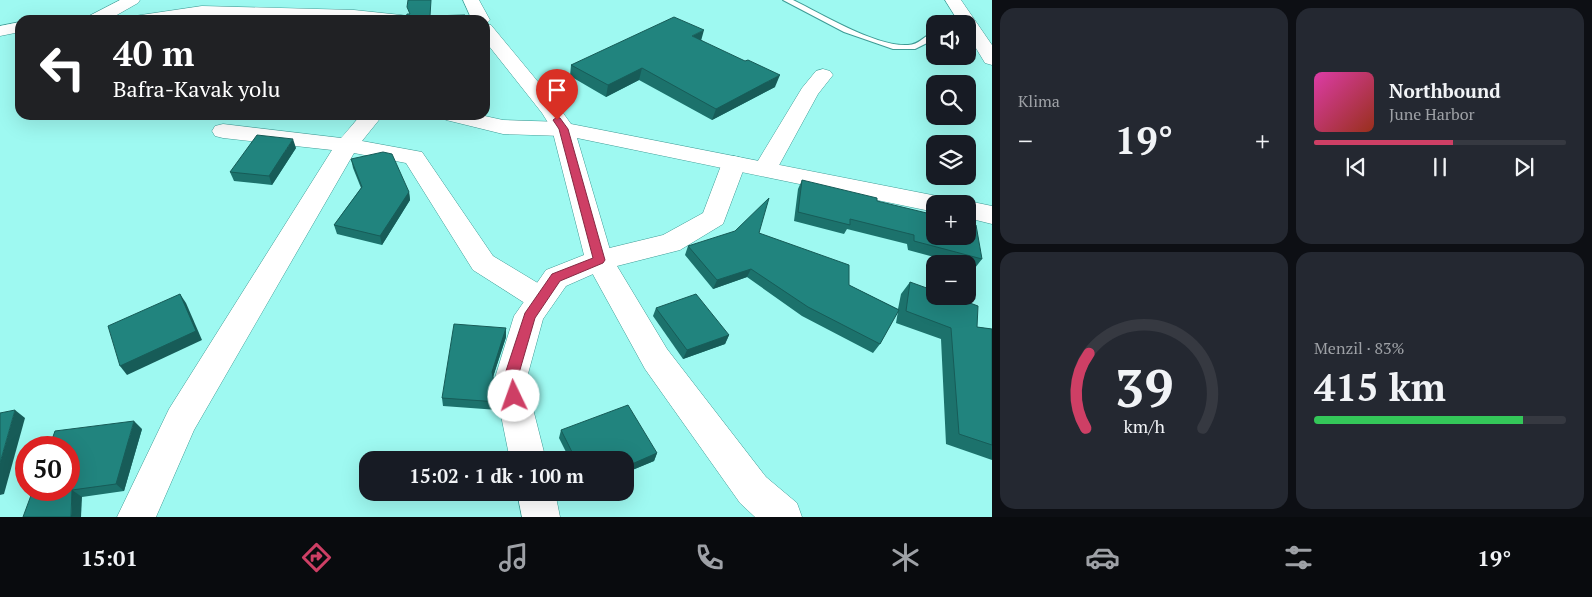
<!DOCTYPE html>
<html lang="tr">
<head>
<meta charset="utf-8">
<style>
  body { margin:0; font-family:"PT Serif",serif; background:#242831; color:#f1f3f6; height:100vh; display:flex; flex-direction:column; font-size:19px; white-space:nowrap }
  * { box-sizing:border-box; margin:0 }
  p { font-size:16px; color:#9ea1a6 }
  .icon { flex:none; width:28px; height:28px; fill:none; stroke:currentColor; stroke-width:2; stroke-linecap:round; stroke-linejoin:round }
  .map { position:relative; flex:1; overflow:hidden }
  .drawer { display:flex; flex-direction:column; gap:8px; padding:8px; background:#0d0f14; width:600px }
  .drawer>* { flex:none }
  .top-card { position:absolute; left:15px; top:15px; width:475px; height:105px; border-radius:15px; box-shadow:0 5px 20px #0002; background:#202124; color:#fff; overflow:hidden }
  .tools { position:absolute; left:926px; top:15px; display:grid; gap:10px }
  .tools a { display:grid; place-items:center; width:50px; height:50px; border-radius:10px; background:#171b24; box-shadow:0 5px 20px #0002; font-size:25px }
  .speed { position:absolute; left:15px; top:436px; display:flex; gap:10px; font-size:25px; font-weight:700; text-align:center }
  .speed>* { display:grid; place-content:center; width:65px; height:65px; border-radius:50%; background:#171b24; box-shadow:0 5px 20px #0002; line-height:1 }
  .speed .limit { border:8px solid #d22; background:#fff; color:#111 }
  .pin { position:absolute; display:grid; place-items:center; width:42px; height:42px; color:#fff; margin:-51px -21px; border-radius:50% 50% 50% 0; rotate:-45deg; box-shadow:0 0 5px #0007 }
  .pin .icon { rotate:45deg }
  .me { position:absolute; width:55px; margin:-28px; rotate:357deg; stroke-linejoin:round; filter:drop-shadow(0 0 4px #0008) }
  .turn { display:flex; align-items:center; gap:18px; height:105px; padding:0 15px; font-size:22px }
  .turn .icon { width:65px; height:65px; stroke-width:2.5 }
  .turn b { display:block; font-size:35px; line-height:42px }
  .big { font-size:38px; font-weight:700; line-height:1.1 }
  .drawer .tile { flex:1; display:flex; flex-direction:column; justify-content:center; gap:8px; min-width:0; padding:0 18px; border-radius:15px; background:#242831 }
  .drawer .dial { align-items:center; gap:0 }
  .dial svg { height:130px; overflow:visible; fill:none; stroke:#363941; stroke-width:7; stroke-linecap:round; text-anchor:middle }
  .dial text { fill:#f1f3f6; stroke:none }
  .song { display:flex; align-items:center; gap:15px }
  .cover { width:60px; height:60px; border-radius:8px; background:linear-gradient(135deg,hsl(320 70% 55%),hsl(10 70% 35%)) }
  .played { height:5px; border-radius:2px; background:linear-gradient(90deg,#ce3f65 55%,#363941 55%) }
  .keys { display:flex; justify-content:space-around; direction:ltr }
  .heat { display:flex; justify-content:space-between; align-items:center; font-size:28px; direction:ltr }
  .charge { height:8px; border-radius:4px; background:linear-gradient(90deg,#34c759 83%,#363941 0) }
  .drawer .tiles { flex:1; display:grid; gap:8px; grid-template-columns:repeat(2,1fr) }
  .trip { position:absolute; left:359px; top:451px; width:275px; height:50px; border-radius:15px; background:#171b24; box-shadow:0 5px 20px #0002; font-weight:700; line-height:50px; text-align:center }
  .menu { display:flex; height:80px; justify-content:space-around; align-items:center; background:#090b0e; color:#9ea1a6 }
  .menu .icon { width:35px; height:35px }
  .menu .current { color:#ce3f65 }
  .menu b { font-size:22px; color:#f1f3f6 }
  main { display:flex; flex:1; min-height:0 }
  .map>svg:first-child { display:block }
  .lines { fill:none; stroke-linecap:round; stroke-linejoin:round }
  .service-casing { stroke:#3e9b95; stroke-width:2 }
  .minor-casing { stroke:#3e9b95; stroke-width:1 }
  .tertiary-casing { stroke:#3e9b95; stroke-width:1 }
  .secondary-casing { stroke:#3e9b95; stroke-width:1 }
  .service { fill:#fff; fill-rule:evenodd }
  .minor { fill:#fff; fill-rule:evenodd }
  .tertiary { fill:#fff; fill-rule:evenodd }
  .secondary { fill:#fff; fill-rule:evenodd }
  .wall { fill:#1c726c }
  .shaded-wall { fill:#175c58 }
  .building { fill:#21847e; stroke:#175c58 }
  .route { fill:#ce3f65; stroke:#862942 }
</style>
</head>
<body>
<main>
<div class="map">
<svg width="992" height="517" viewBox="0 0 992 517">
  <rect width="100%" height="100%" fill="#9ef9f1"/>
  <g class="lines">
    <defs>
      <path id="service" d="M783,0H793C822,14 876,47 908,45C919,45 925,35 935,31V39L915,49H893L844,32Z"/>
      <g id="minor">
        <polygon points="120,0 140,0 138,3 108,20 86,20 89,16"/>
        <polygon points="202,6 354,10 401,15 407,16 410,20 202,16 176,20 132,20 135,16 141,15"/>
        <polygon points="823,69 830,71 833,75 818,94 777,169 773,174 765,176 757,174 753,169 802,88 816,71"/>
        <polygon points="361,115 383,115 362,141 422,152 493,256 551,291 556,299 551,307 541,310 531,307 473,270 406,163 354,153 194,430 156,517 117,517 169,409 332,150 223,138 215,136 212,131 215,126 223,124 341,138"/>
        <polygon points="734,156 742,158 746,163 723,224 680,250 617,266 667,349 766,477 797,503 802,517 755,517 740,503 645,369 585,260 589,253 663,235 703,213 722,163 726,158"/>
      </g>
      <g id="tertiary">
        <polygon points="945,0 961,0 992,45 992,65 985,63 968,35 968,24 960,24"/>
        <polygon points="20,22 20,32 0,36 0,26"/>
        <polygon points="443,115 480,115 503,120 563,122 571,124 574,129 571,134 563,136 503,134 446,120"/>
      </g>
      <g id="secondary">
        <polygon points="463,0 479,0 490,20 486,24 491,25 558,106 571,124 937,196 946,198 949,204 935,204 935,212 577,138 613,260 609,267 566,286 543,319 526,381 546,460 510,460 494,381 514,316 546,270 584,255 552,129 542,113 485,41 485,20 472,20"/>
        <polygon points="968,201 992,206 992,224 968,218 968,204 960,204"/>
        <polygon points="517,492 555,492 560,517 522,517"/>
      </g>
    </defs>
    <!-- service casing -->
    <use href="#service" class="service-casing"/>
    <!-- minor casing -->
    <use href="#minor" class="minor-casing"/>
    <!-- tertiary casing -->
    <use href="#tertiary" class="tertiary-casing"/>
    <!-- secondary casing -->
    <use href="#secondary" class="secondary-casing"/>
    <!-- service -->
    <use href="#service" class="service"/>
    <!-- minor -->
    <use href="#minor" class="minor"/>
    <!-- tertiary -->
    <use href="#tertiary" class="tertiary"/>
    <!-- secondary -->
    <use href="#secondary" class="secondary"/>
  </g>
  <!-- wall -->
  <g class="wall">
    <polygon points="701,40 775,87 712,120 639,80 606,97 570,76 571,65"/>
    <polygon points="296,148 272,185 234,181 230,172"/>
    <polygon points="351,159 409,192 410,200 382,245 337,234 334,225 361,188 353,168"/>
    <polygon points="802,180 982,259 975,268 968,266 968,264 960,264 908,250 907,244 847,229 844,234 794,221 798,189"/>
    <polygon points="759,233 849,285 898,309 901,294 910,282 977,327 992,329 992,460 946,444 941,339 896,323 898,311 880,344 873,353 802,316 747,277 713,289 685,255 688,246"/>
    <polygon points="656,308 729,335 725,344 683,359 653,316"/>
    <polygon points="506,328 506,337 493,377 498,402 498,410 443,406 442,398"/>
    <polygon points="142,429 124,491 82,497 23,517"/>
    <polygon points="561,430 657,453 654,461 625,473 625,460 570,460 559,438"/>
  </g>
  <!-- shaded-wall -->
  <g class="shaded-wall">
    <polygon points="704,30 701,41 692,36"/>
    <polygon points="642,68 639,80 606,97 608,85"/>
    <polygon points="780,75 775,87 712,120 716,109"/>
    <polygon points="293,139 296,148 272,185 269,176"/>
    <polygon points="409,192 410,200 382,245 380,236"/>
    <polygon points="751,269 747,277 713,289 717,280"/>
    <polygon points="180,294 186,303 202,340 127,375 120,366"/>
    <polygon points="506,328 506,337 492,380 492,372"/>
    <polygon points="729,335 725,344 683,359 687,350"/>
    <polygon points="15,410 25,418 4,494 0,495 0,463"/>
    <polygon points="134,421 142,429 124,491 116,484"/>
    <polygon points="657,453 654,461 625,473 625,467"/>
    <polygon points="72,490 82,497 81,517 71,517"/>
  </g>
  <!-- building -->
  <g class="building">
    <polygon points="408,0 431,0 430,16 465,15 465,20 385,20 387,17 406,17 407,14 410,14 407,7"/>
    <polygon points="674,17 704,30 692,36 745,61 748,60 780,75 716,109 642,68 608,85 571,65"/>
    <polygon points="257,135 293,139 269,176 230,172"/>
    <polygon points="383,152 392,154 409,192 380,236 334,225 362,187 351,159"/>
    <polygon points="802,180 877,198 877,201 935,215 935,236 968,236 968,223 976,225 982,259 914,241 914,235 850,219 850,225 798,212"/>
    <polygon points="769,198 759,233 849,265 849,285 899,310 880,344 808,307 751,269 717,280 688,246 735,231"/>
    <polygon points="910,282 935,291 935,296 951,296 978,306 977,327 992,329 992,445 959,434 951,328 906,311"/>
    <polygon points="180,294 196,331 120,366 108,326"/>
    <polygon points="696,294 729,335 687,350 656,308"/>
    <polygon points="454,324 506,328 492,372 498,402 442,398"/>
    <polygon points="628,405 657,453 625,467 625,460 576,460 561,430"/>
    <polygon points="15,410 0,463 0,413"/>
    <polygon points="134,421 116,484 72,490 71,517 23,517 33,490 69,490 69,448 49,448 55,431"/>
  </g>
  <!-- route -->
  <polygon class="route" points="557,117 560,118 568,129 605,260 603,263 560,281 535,318 517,380 521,396 519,401 514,403 509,401 503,380 525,313 552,274 593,258 559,129 553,120"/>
</svg>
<div class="tools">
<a><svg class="icon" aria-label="sound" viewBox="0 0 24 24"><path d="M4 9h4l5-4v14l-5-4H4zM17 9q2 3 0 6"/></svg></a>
<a><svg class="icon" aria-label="search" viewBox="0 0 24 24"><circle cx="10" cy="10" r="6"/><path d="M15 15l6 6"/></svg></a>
<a><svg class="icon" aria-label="layers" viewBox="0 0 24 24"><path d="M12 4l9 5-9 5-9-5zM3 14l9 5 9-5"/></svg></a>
<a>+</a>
<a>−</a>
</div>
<div class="speed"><div class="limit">50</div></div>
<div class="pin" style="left:557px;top:120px;background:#d93025"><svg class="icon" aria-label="arrive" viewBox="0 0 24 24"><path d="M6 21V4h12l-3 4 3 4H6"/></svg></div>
<svg class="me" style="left:514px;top:396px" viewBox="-20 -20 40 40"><circle r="19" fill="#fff"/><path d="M0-13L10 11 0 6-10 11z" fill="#ce3f65"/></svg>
<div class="trip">15:02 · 1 dk · 100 m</div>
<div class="top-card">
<div class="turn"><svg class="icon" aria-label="left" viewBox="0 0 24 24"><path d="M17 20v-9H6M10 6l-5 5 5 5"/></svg><div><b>40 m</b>Bafra-Kavak yolu</div></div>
</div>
</div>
<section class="drawer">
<div class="tiles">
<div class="tile"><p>Klima</p>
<div class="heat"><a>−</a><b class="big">19°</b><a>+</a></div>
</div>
<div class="tile">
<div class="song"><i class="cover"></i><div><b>Northbound</b><p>June Harbor</p></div></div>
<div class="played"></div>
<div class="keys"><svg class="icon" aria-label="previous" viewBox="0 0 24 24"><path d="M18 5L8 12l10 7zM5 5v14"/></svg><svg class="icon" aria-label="pause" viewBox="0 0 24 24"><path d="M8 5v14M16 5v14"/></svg><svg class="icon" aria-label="next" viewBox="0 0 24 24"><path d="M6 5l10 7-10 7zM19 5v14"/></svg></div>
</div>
<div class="tile dial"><svg viewBox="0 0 100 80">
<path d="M14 69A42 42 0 1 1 86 69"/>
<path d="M14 69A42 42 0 0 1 16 23" stroke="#ce3f65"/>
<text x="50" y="56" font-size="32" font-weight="700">39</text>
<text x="50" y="72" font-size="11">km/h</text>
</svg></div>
<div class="tile"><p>Menzil · 83%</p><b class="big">415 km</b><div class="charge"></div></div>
</div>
</section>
</main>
<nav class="menu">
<b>15:01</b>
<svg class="icon current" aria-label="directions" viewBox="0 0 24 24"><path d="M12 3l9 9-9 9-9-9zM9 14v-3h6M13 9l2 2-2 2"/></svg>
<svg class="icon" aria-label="music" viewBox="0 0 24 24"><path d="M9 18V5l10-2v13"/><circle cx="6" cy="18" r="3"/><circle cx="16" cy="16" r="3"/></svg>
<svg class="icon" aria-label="phone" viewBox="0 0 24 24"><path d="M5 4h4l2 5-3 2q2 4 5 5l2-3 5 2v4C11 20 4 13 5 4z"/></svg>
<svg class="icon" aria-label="climate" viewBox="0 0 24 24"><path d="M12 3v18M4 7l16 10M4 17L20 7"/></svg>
<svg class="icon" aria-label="car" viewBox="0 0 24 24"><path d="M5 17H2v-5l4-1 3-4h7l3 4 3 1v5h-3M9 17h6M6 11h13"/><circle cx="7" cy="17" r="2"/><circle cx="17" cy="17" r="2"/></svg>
<svg class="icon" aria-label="filters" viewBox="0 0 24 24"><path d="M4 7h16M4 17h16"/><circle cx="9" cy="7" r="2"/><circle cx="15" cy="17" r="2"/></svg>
<b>19°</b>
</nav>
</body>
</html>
